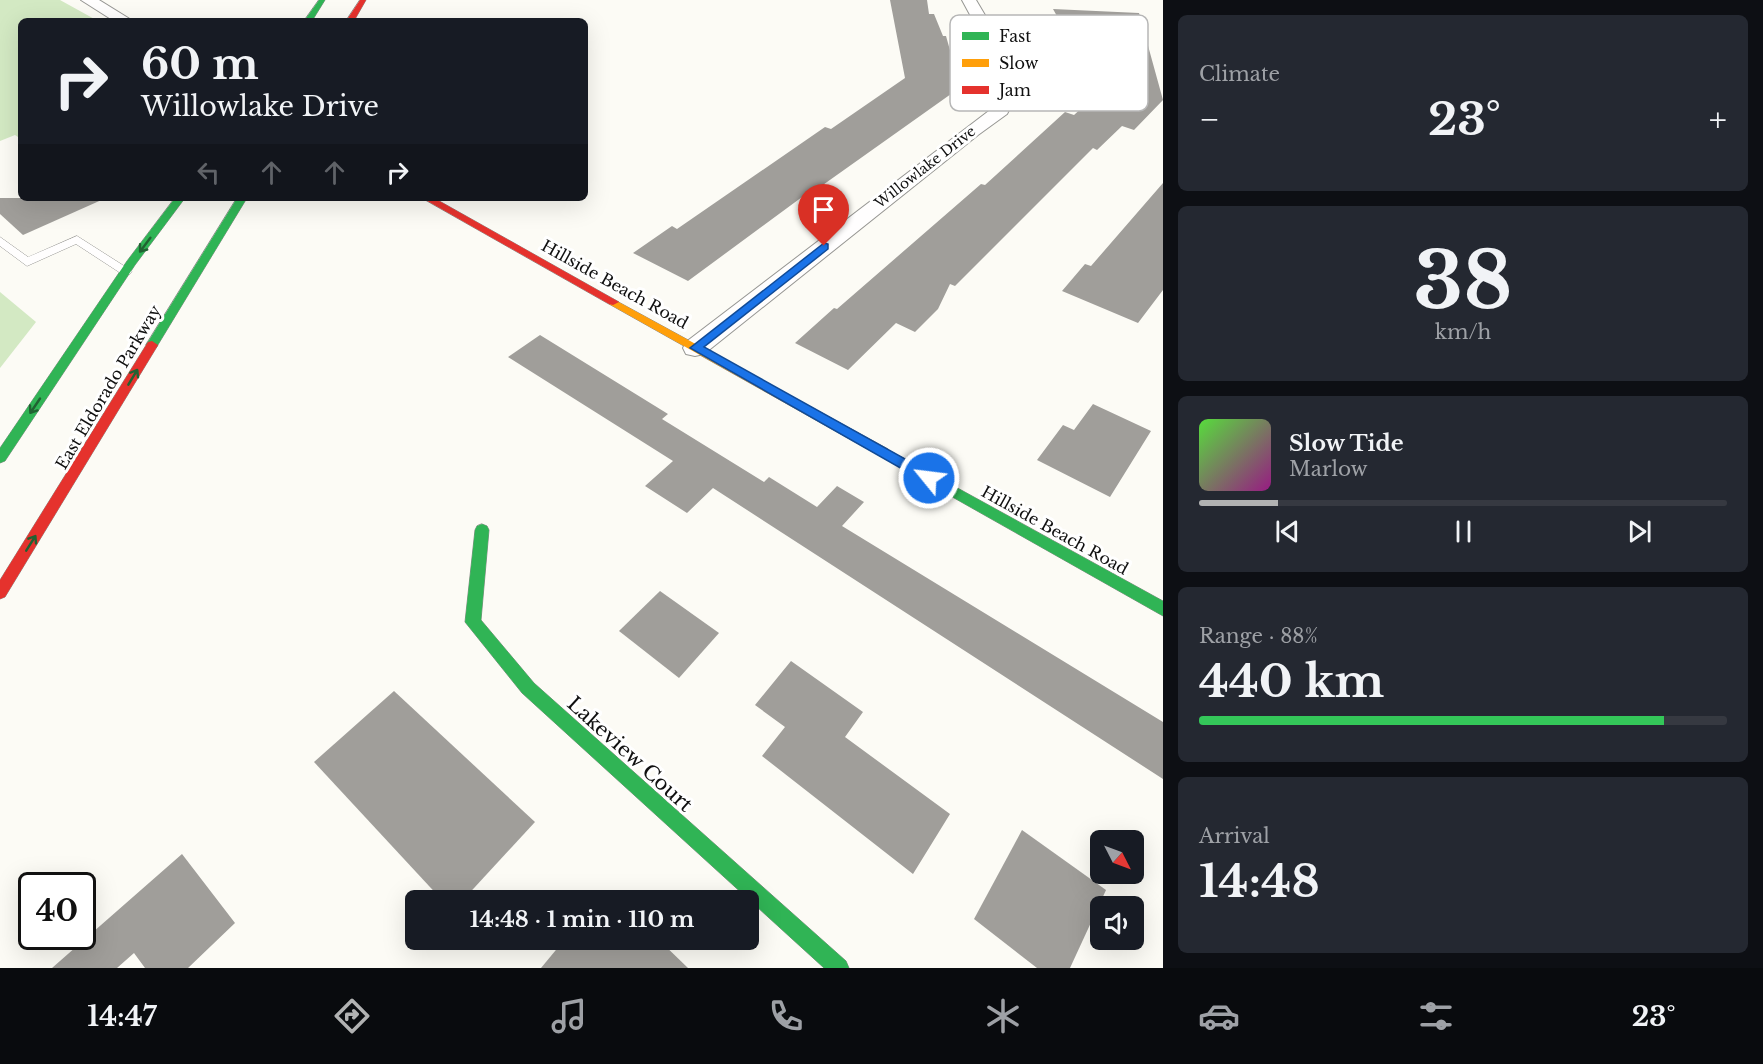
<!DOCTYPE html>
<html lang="en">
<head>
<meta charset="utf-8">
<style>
  body { margin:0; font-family:"Libre Baskerville",serif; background:#242831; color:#f1f3f6; height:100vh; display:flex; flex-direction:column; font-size:22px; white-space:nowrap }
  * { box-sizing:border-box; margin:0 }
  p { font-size:20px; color:#9ea1a6 }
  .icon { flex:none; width:33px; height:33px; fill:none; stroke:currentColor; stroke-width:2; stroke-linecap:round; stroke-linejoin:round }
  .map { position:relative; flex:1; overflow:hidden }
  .drawer { display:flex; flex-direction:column; gap:15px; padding:15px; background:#0d0f14; width:600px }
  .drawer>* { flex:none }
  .banner { position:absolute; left:18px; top:18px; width:570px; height:183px; border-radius:9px; box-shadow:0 6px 24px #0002; background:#171b24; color:#f1f3f6; overflow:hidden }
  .needle { width:39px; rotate:132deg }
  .tools { position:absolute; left:1090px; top:830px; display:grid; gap:12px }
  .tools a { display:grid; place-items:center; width:54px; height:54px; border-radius:9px; background:#171b24; box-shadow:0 6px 24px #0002; font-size:30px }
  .speed { position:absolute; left:18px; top:872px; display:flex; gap:12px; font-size:30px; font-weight:700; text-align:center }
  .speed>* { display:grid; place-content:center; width:78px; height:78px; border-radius:50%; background:#171b24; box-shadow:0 6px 24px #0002; line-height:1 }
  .speed .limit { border:3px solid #111; border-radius:9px; background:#fff; color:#111 }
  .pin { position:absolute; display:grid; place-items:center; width:51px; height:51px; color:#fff; margin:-62px -26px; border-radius:50% 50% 50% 0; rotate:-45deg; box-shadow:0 0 6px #0007 }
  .pin .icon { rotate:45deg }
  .me { position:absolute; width:66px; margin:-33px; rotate:299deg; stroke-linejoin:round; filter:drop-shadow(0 0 4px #0008) }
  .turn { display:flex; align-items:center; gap:21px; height:126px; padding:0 24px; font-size:27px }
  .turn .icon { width:78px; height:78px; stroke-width:2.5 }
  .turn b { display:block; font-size:42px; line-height:51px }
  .lanes { display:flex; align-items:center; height:57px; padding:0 24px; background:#0003; justify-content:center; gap:30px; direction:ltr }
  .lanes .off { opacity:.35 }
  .big { font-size:45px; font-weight:700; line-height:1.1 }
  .drawer .card { flex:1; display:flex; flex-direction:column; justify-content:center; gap:9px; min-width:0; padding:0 21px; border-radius:9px; background:#242831 }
  .drawer .dial { align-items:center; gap:0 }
  .dial b { font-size:78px; line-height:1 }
  .song { display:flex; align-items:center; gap:18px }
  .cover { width:72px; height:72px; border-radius:9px; background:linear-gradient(135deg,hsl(110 70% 55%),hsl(310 70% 35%)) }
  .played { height:6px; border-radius:3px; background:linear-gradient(90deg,#b1b2b2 15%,#363941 15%) }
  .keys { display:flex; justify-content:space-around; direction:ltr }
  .heat { display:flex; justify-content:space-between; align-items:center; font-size:33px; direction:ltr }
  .charge { height:9px; border-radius:4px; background:linear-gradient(90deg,#34c759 88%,#363941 0) }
  .trip { position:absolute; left:405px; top:890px; width:354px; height:60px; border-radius:9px; background:#171b24; box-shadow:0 6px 24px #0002; font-weight:700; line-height:60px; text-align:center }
  .tab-bar { display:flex; height:96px; justify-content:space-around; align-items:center; background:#090b0e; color:#9ea1a6 }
  .tab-bar .icon { width:42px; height:42px }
  .tab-bar .on { color:#b1b2b2 }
  .tab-bar b { font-size:27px; color:#f1f3f6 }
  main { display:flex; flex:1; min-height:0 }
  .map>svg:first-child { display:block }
  .forest { fill:#d3e9c3 }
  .building { fill:#a09e9a }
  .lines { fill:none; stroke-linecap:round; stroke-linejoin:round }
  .lane-casing { stroke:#969693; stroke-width:1 }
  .street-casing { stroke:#969693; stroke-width:2 }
  .fast-casing { stroke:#8d8c8a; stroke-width:1 }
  .slow-casing { stroke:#8d8c8a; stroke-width:1 }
  .jam-casing { stroke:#8d8c8a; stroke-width:1 }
  .lane { fill:#fffefe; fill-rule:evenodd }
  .street { fill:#fffefe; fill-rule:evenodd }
  .fast { fill:#30b455; fill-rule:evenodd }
  .slow { fill:#ff9f0a; fill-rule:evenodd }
  .jam { fill:#e5322d; fill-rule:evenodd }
  .oneway { stroke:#206232 }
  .route { fill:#1a73e8; stroke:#114b97; stroke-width:1.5 }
  .labels { text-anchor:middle; stroke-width:6; stroke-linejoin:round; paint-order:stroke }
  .far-street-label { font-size:14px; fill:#101010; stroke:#fff }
  .street-label { font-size:16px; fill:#101010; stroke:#fff }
  .near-street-label { font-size:20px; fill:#101010; stroke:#fff }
  .key { fill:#fff; stroke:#b7b7b7; stroke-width:1.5 }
  .key-label { font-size:16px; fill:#101010 }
</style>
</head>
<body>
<main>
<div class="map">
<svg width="1163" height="968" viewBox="0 0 1163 968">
  <rect width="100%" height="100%" fill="#fcfbf5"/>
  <!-- forest -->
  <g class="forest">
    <polygon points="0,0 60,0 98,21 21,21 21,139 15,135 0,141"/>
    <polygon points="0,292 36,322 0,368"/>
  </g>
  <!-- building -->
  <g class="building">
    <polygon points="890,0 927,0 929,14 934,14 943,36 946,36 955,68 951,94 820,187 817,186 688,281 633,253 672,226 677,229 825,127 831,129 905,78"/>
    <polygon points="1053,9 1139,13 1163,100 1134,130 1122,126 1097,150 1093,148 955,286 950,284 938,309 915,332 896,323 848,370 795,343 834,308 837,309 981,184 985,185 1065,112 1074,115 1132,62 1081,59"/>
    <polygon points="1163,183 1163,290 1138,323 1062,291 1085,264 1091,266"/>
    <polygon points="0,198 106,198 23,235 0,214"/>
    <polygon points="540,335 668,414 662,419 764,482 769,477 817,507 837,486 864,502 842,526 1163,722 1163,779 713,488 687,513 645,486 673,461 508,357"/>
    <polygon points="1093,404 1151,431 1110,497 1037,460 1063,425 1074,430"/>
    <polygon points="660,591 719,633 679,678 619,631"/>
    <polygon points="791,661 863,712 845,737 950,814 913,874 762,756 785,727 755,705"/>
    <polygon points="394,691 535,822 463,900 442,900 314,762"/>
    <polygon points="1022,830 1106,890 1070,968 1037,968 974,919"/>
    <polygon points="182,854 235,923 188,968 145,968 134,953 117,968 52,968"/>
    <polygon points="565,939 658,939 688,968 541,968"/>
  </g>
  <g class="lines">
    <defs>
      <polygon id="lane" points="77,236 132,271 130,274 122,274 76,244 27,266 0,246 0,237 28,257"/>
      <g id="street">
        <polygon points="81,0 99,0 133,21 114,21"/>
        <polygon points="962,0 976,0 1024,81 1007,114 978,135 704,354 695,356 686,354 683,348 686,342 994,107 1006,81"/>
      </g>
      <g id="fast">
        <polygon points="319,0 325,0 312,21 304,21"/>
        <polygon points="175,198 185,198 135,265 5,461 0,463 0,448 127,261"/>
        <polygon points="237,198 247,198 156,348 148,348 146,345"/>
        <polygon points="883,447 1163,601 1163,616 878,455 876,452"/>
        <polygon points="482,524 487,526 489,530 481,620 534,683 846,961 849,968 824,968 522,693 465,622 475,530 477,526"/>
      </g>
      <polygon id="slow" points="613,299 888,449 890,452 888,455 878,455 609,304 609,300"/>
      <g id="jam">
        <polygon points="360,0 366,0 354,21 346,21"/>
        <polygon points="422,198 434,198 619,302 613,305 609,304"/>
        <polygon points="152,341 158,345 5,597 0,599 0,580 148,342"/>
      </g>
    </defs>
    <!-- lane casing -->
    <use href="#lane" class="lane-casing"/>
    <!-- street casing -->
    <use href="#street" class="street-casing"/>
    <!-- fast casing -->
    <use href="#fast" class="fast-casing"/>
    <!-- slow casing -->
    <use href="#slow" class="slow-casing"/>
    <!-- jam casing -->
    <use href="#jam" class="jam-casing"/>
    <!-- lane -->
    <use href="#lane" class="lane"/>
    <!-- street -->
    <use href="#street" class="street"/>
    <!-- fast -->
    <use href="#fast" class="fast"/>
    <!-- slow -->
    <use href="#slow" class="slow"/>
    <!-- jam -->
    <use href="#jam" class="jam"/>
  </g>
  <!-- one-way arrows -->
  <defs><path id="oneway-shaft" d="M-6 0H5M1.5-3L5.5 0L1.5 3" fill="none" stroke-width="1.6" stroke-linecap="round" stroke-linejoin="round" transform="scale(1.5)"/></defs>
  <g class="oneway">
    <use href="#oneway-shaft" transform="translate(145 245) rotate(127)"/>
    <use href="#oneway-shaft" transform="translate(133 377) rotate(-59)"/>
    <use href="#oneway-shaft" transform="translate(35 406) rotate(124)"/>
    <use href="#oneway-shaft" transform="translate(31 543) rotate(-58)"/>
  </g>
  <!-- route -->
  <polygon class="route" points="824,243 828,244 828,249 704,347 934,475 936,478 934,482 925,482 690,348"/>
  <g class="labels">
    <!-- far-street labels -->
    <g class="far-street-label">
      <text transform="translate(925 167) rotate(-38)" y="5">Willowlake Drive</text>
    </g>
    <!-- street labels -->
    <g class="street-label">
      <text transform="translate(615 284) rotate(29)" y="6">Hillside Beach Road</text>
      <text transform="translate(108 387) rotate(-59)" y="6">East Eldorado Parkway</text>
      <text transform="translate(1055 530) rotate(29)" y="6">Hillside Beach Road</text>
    </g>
    <!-- near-street labels -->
    <g class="near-street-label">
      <text transform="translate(630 754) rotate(42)" y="7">Lakeview Court</text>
    </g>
  </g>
  <!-- legend -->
  <rect x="950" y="15" width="198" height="96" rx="9" class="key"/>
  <rect x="962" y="32" width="27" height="8" fill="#30b455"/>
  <rect x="962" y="59" width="27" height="8" fill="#ff9f0a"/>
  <rect x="962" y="86" width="27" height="8" fill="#e5322d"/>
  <g class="key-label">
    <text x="999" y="42">Fast</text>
    <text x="999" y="69">Slow</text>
    <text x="999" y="96">Jam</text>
  </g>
</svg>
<div class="tools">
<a><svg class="needle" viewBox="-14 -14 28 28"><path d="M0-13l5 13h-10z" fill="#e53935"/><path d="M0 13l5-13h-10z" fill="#9ea1a6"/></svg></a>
<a><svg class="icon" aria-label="sound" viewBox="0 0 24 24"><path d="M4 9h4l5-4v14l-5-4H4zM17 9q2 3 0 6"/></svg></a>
</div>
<div class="speed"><div class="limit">40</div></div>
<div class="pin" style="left:824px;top:246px;background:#d93025"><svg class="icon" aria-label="arrive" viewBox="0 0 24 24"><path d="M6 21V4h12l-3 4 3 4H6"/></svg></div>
<svg class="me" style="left:929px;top:478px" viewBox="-20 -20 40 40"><circle r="17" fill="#1a73e8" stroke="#fff" stroke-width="3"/><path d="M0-11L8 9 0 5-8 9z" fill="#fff"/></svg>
<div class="trip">14:48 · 1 min · 110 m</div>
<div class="banner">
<div class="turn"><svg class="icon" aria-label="right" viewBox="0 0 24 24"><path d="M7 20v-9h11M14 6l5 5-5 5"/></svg><div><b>60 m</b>Willowlake Drive</div></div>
<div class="lanes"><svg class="icon off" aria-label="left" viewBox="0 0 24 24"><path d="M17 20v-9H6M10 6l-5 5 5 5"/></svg><svg class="icon off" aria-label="ahead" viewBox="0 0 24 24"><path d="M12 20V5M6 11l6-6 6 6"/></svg><svg class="icon off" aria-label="ahead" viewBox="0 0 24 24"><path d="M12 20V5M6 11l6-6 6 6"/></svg><svg class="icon" aria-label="right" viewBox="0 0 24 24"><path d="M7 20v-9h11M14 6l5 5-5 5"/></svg></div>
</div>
</div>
<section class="drawer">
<div class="card"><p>Climate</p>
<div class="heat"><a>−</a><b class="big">23°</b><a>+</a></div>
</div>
<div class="card dial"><b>38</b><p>km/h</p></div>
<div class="card">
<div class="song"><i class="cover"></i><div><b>Slow Tide</b><p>Marlow</p></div></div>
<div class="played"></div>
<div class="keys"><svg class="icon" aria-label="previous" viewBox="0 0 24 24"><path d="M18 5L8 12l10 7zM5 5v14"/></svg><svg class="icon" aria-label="pause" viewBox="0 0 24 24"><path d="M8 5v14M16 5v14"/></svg><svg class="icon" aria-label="next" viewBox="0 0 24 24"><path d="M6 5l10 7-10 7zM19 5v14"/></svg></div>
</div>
<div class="card"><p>Range · 88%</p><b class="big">440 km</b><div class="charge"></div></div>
<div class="card"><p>Arrival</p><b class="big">14:48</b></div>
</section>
</main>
<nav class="tab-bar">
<b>14:47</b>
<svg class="icon on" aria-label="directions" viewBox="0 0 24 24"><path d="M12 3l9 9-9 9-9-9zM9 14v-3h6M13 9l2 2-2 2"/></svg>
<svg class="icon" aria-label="music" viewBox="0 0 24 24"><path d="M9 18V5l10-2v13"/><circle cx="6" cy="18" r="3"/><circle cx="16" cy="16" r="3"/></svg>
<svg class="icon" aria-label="phone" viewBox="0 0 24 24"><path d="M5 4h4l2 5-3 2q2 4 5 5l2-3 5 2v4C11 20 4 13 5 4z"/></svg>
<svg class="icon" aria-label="climate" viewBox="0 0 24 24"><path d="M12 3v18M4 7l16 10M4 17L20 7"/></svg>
<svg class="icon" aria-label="car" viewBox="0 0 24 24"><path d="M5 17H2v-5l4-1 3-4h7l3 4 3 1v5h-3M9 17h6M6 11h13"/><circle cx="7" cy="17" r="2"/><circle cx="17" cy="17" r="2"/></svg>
<svg class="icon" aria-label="filters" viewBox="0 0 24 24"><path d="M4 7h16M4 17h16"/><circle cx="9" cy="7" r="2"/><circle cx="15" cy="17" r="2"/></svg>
<b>23°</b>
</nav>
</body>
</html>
